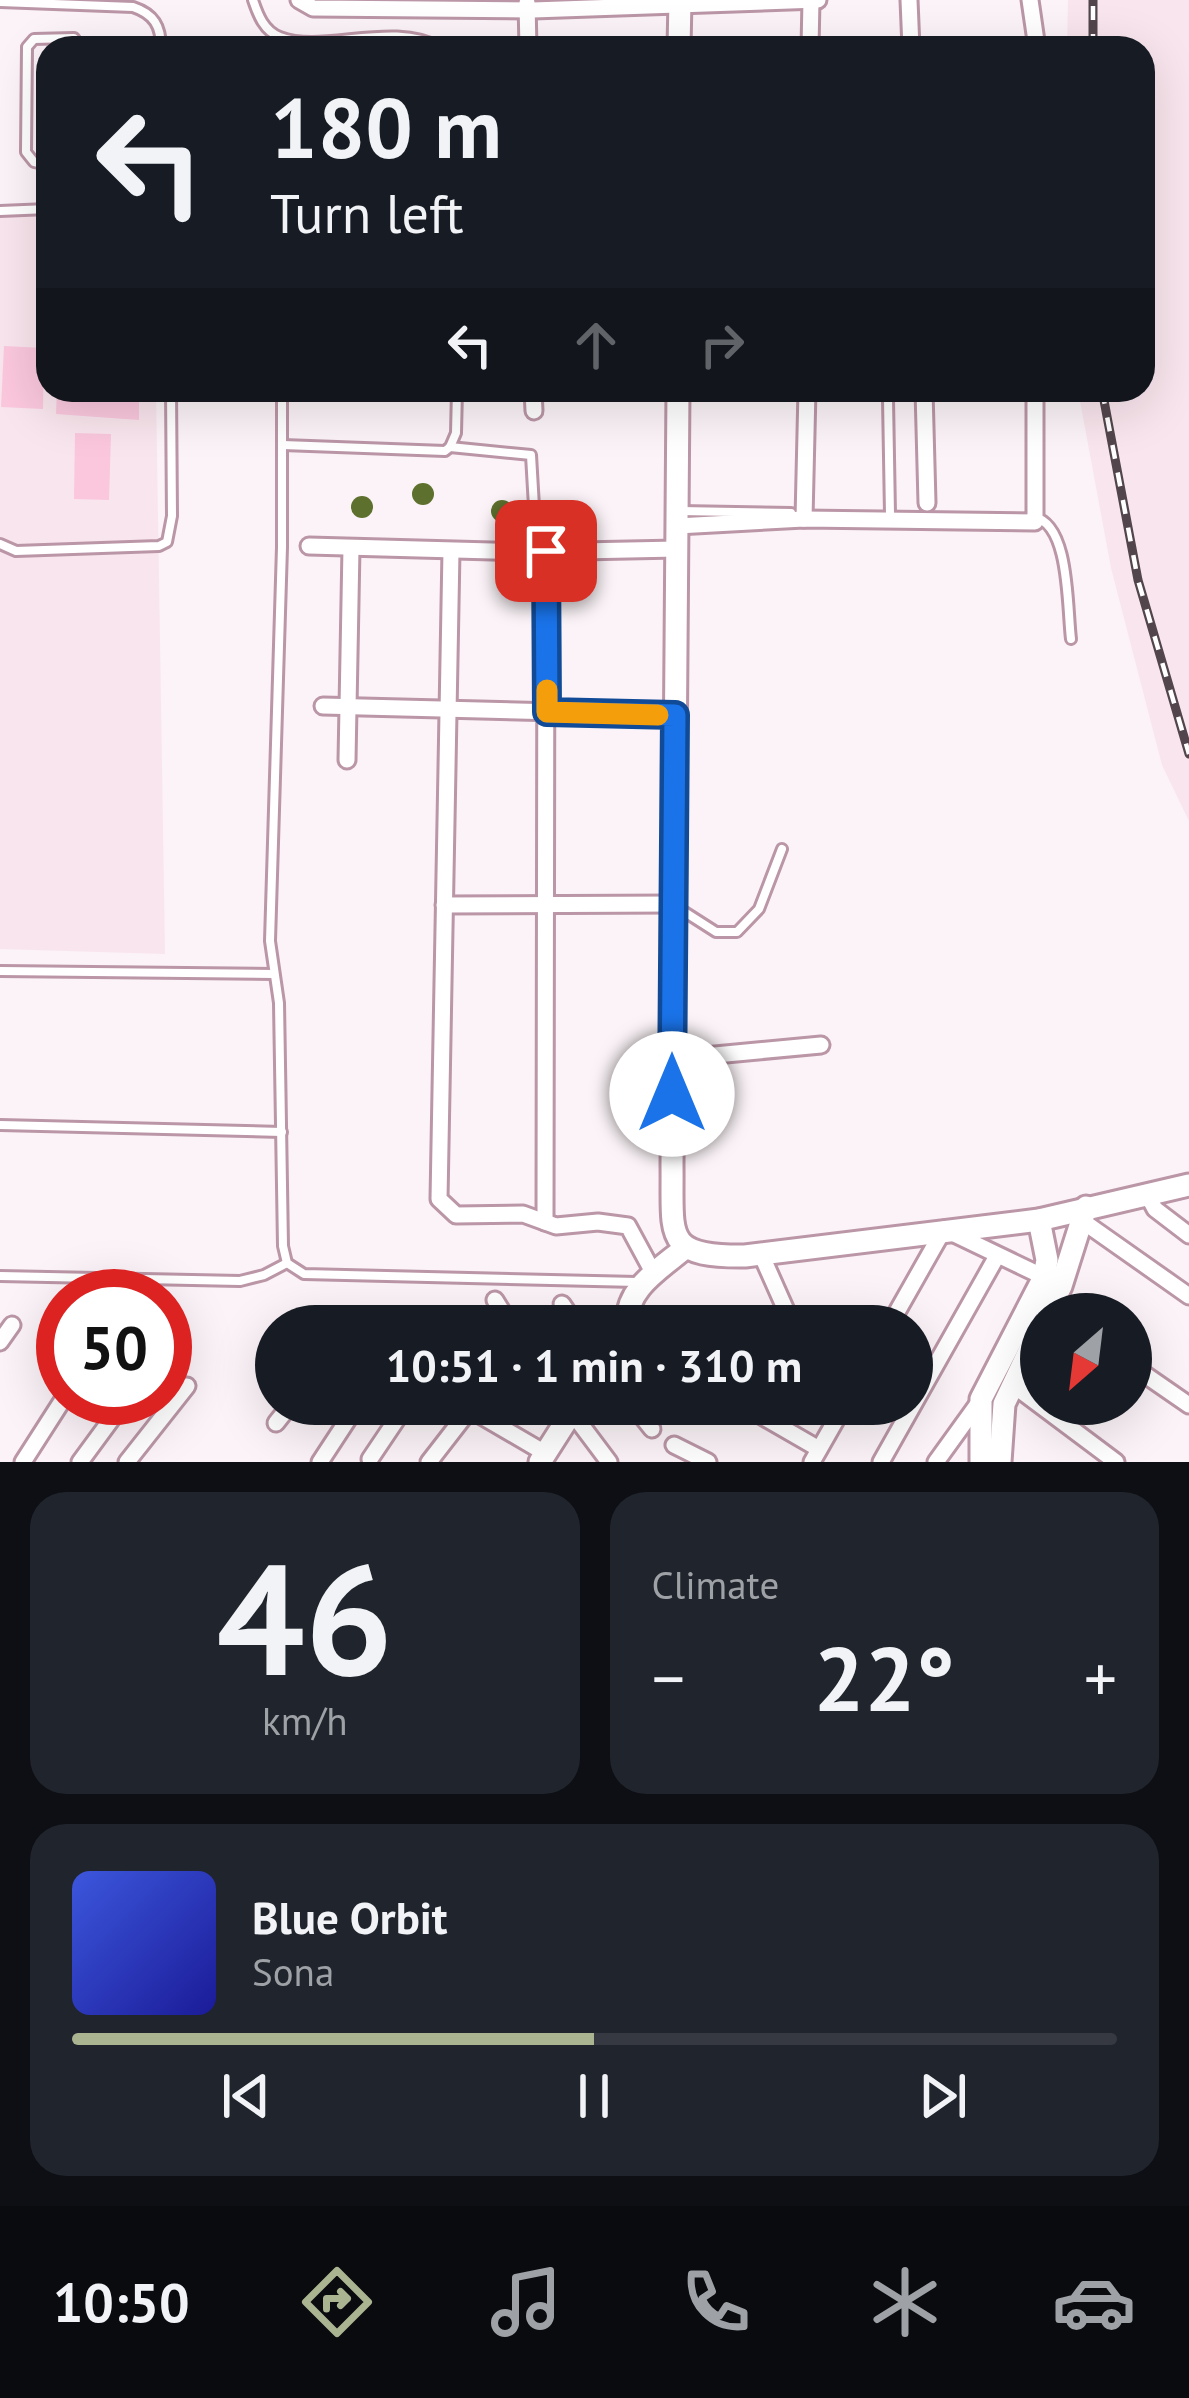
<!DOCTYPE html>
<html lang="en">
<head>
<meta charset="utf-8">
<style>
  body { margin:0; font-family:"PT Sans",sans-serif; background:#20242c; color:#f1f3f6; height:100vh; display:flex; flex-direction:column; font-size:45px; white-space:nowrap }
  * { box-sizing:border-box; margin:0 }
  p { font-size:39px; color:#9ea1a6 }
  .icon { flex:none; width:66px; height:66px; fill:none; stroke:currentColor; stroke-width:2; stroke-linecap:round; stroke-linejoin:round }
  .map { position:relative; height:1462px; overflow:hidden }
  .panel { display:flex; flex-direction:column; gap:30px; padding:30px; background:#0d0f14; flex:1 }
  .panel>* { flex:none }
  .guide { position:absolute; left:36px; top:36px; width:1119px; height:366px; border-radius:36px; box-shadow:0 12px 48px #0002; background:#171b24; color:#f1f3f6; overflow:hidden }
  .needle { width:78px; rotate:208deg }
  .fabs { position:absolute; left:1020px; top:1293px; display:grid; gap:24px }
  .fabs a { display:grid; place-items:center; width:132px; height:132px; border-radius:50%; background:#171b24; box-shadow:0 12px 48px #0002; font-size:60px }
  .speed { position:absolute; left:36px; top:1269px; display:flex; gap:24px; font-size:60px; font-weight:700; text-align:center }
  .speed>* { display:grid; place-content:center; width:156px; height:156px; border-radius:50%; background:#171b24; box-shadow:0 12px 48px #0002; line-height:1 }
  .speed .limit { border:18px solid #d22; background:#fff; color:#111 }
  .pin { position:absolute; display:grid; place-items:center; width:102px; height:102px; color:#fff; margin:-51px; border-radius:24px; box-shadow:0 6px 18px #0006 }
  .me { position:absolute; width:132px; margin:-66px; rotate:0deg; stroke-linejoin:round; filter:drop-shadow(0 0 9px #0008) }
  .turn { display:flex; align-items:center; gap:42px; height:252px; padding:0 36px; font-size:54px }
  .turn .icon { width:156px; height:156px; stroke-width:2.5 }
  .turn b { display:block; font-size:84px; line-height:102px }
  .lanes { display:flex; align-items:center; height:114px; padding:0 36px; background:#0003; justify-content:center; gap:60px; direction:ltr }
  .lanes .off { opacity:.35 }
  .big { font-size:90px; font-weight:700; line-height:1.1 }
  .panel .card { flex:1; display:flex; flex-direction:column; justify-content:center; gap:18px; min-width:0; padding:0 42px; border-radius:36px; background:#20242c }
  .panel .dial { align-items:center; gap:0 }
  .dial b { font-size:156px; line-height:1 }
  .song { display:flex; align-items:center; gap:36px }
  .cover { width:144px; height:144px; border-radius:18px; background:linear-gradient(135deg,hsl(230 70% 55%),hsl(240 70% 35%)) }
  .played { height:12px; border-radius:6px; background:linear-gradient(90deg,#aab491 50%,#363941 50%) }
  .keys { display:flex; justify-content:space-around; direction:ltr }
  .heat { display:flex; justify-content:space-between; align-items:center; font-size:66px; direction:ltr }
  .panel .tiles { flex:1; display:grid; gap:30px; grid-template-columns:1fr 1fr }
  .card:last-child { grid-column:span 2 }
  .trip { position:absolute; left:255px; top:1305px; width:678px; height:120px; border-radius:60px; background:#171b24; box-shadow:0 12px 48px #0002; font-weight:700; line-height:120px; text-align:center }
  .tabs { display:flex; height:192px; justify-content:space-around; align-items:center; background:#090b0e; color:#9ea1a6 }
  .tabs .icon { width:84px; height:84px }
  .tabs .current { color:#aab491 }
  .tabs b { font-size:54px; color:#f1f3f6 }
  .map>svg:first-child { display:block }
  .built { fill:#f9e5ed }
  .green { fill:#fac7dd }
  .building { fill:#5d702d }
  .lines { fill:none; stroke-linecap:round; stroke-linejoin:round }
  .lane-casing { stroke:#bb96a6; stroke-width:14 }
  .street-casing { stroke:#bb96a6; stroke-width:21 }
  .secondary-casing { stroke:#bb96a6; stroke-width:27 }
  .lane { stroke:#fff; stroke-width:8 }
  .street { stroke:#fff; stroke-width:15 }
  .secondary { stroke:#fff; stroke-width:21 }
  .rail-casing { stroke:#52464c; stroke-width:9 }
  .rail { stroke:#fff; stroke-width:4.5; stroke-dasharray:14; stroke-linecap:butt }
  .route-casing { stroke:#114b97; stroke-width:30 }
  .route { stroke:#1a73e8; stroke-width:21 }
  .slow { stroke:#f59e0b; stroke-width:21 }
</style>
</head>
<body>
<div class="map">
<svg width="1189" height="1462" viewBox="0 0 1189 1462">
  <rect width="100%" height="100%" fill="#fbf3f7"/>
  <!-- built -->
  <g class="built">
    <polygon points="1068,0 1189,0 1189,821 1162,765 1111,568 1078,390 1143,390 1143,48 1067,48"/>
    <polygon points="48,205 48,390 156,390 165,954 0,949 0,206"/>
  </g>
  <!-- green -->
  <g class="green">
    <polygon points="4,346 44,348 43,409 1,407"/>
    <polygon points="57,390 139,390 139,420 56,414"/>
    <polygon points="75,433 111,434 109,500 74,499"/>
  </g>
  <!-- building -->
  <g class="building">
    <circle cx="423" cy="494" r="11"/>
    <circle cx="362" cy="507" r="11"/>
    <circle cx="502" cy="511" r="11"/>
  </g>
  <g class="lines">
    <defs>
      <g id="lane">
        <path d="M253,0C258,15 264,31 280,37C323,54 393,20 441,48"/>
        <path d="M0,2L133,7C154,14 161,26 161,48"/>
        <polyline points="48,165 34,162 26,152 27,47 34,39 74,38 81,48"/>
        <polyline points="0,211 48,209"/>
        <polyline points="282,390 282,547 270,941 279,1003 283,1246 287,1263 304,1274 637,1282"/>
        <polyline points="888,399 890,514"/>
        <polyline points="283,445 445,451 450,447 456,433 457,390"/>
        <polyline points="450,447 531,455 535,524"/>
        <polyline points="680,511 791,513"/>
        <path d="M1034,517C1070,524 1067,607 1071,639"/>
        <polyline points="0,544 16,551 159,546 167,542 172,516 171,390"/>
        <polyline points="680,909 716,932 737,932 759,909 782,849"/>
        <polyline points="0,971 274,974"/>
        <polyline points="0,1125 282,1132"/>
        <polyline points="0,1276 240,1281 264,1275 287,1263"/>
      </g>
      <g id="street">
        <polyline points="299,0 313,8 533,10 818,0"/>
        <polyline points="909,0 911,48"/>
        <polyline points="1030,0 1037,48"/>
        <polyline points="527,3 528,48"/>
        <polyline points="810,48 811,0"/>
        <polyline points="533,390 534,411"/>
        <polyline points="924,390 927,503"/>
        <polyline points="804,519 807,390"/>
        <polyline points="677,526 804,519 1035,522 1035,390"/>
        <polyline points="309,546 532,552 677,549"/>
        <polyline points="451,551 439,1199 456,1215 523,1214 556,1226 598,1222 628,1226 654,1274"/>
        <polyline points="323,706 675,715"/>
        <polyline points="347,760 351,548"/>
        <polyline points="444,905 674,904"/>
        <polyline points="673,1059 821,1045"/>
        <polyline points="1147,1194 1155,1209 1189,1235"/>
        <polyline points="1081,1220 1189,1296"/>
        <polyline points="545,1222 546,551"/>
        <polyline points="761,1254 793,1326"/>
        <polyline points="495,1300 511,1326"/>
        <polyline points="562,1304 577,1326"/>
        <polyline points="889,1326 944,1229 1044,1277"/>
        <polyline points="0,1342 12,1325"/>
        <polyline points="1131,1365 1189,1405"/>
        <polyline points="1012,1384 1116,1462"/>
        <polyline points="461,1404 545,1453"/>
        <polyline points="632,1404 652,1429"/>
        <polyline points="741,1404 819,1449"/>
        <polyline points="567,1406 609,1462"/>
        <polyline points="276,1423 291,1404"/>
        <polyline points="674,1445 708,1462"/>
        <polyline points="370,1459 407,1404"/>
        <polyline points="23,1462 64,1398"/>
        <polyline points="80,1462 127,1398"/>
        <polyline points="127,1462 187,1386"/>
        <polyline points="320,1462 358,1404"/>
        <polyline points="429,1462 474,1404"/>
        <polyline points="812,1462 845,1404"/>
        <polyline points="881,1462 997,1256"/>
        <polyline points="936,1462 980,1401"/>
      </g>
      <g id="secondary">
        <polyline points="679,48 680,0"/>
        <path d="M678,390L672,1165C673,1236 662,1257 745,1256L1039,1220L1189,1185"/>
        <polyline points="1047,1314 1061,1286 1086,1207"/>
        <path d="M628,1326C623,1290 660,1269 685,1248"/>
        <polyline points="540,1462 577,1404"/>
        <polyline points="981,1462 981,1399 1044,1277 1047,1260 1039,1220"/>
        <polyline points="1000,1462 1004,1404 1041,1326"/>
      </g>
    </defs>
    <!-- lane casing -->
    <use href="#lane" class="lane-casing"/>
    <!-- street casing -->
    <use href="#street" class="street-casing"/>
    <!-- secondary casing -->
    <use href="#secondary" class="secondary-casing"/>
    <!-- lane -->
    <use href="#lane" class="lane"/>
    <!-- street -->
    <use href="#street" class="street"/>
    <!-- secondary -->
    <use href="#secondary" class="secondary"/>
    <defs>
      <g id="rail">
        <polyline points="1093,48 1093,0"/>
        <polyline points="1102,390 1138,580 1189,754"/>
      </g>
    </defs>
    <!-- rail casing -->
    <use href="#rail" class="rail-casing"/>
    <!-- rail -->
    <use href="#rail" class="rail"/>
  </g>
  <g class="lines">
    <defs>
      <polyline id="route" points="546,551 547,712 675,715 672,1094"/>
    </defs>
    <!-- route casing -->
    <use href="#route" class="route-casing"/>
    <!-- route -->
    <use href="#route" class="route"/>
    <!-- slow -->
    <polyline class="slow" points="547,690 547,712 658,715"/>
  </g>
</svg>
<div class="fabs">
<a><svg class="needle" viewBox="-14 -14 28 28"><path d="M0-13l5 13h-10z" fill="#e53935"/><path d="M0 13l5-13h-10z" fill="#9ea1a6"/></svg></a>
</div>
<div class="speed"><div class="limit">50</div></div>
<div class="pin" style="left:546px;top:551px;background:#d93025"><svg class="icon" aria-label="arrive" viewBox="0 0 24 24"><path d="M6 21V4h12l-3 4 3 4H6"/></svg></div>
<svg class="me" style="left:672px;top:1094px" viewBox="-20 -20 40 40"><circle r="19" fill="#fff"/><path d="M0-13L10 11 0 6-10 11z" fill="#1a73e8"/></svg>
<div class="trip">10:51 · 1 min · 310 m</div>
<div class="guide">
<div class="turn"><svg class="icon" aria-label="left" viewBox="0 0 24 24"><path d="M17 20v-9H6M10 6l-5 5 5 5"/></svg><div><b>180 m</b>Turn left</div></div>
<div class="lanes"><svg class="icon" aria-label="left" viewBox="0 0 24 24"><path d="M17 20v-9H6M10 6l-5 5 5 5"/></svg><svg class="icon off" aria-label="ahead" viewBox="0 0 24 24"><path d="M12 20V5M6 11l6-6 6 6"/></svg><svg class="icon off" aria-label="right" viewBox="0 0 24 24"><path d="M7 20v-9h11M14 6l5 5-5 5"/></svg></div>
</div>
</div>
<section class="panel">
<div class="tiles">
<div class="card dial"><b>46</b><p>km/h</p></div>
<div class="card"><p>Climate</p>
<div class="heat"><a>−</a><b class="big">22°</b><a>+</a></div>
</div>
<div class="card">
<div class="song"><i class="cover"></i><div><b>Blue Orbit</b><p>Sona</p></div></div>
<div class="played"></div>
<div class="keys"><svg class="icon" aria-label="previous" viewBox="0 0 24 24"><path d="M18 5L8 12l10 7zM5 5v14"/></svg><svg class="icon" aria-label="pause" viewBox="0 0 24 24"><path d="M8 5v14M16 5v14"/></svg><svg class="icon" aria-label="next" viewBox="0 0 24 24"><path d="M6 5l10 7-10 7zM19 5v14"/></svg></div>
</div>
</div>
</section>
<nav class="tabs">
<b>10:50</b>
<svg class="icon current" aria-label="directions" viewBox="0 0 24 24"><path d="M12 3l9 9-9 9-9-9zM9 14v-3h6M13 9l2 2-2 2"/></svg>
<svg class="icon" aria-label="music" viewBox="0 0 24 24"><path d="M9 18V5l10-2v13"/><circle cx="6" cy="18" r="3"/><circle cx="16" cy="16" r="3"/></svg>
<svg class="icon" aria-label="phone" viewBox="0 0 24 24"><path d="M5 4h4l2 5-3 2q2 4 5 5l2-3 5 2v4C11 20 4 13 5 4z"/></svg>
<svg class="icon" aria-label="climate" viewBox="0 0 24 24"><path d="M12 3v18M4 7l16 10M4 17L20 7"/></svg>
<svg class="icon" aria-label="car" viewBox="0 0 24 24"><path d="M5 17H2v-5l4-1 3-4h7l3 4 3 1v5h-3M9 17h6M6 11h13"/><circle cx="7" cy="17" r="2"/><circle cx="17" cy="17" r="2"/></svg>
</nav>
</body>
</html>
